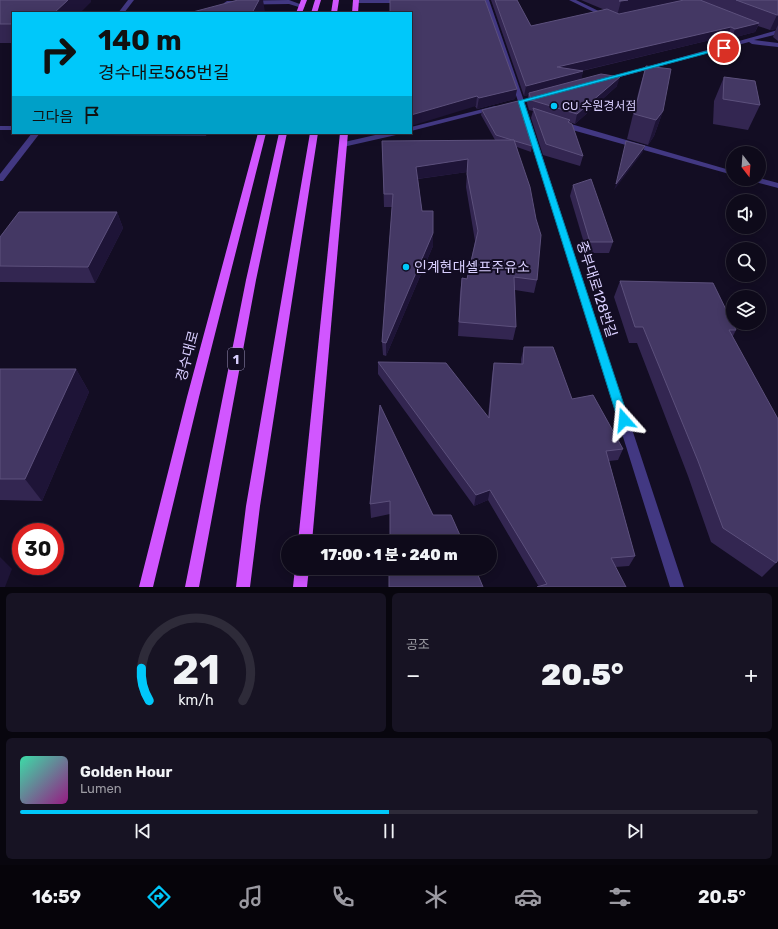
<!DOCTYPE html>
<html lang="ko">
<head>
<meta charset="utf-8">
<style>
  body { margin:0; font-family:Rubik,"Noto Sans KR",sans-serif; background:#171323; color:#f1f3f6; height:100vh; display:flex; flex-direction:column; font-size:15px; white-space:nowrap }
  * { box-sizing:border-box; margin:0 }
  p { font-size:13px; color:#9b9aa2 }
  .icon { flex:none; width:22px; height:22px; fill:none; stroke:currentColor; stroke-width:2; stroke-linecap:round; stroke-linejoin:round }
  .map { position:relative; height:587px; overflow:hidden }
  .sheet { display:flex; flex-direction:column; gap:6px; padding:6px; background:#08060e; flex:1 }
  .sheet>* { flex:none }
  .guide { position:absolute; left:12px; top:12px; width:400px; height:122px; border-radius:0px; box-shadow:0 2px 10px #0003,0 0 0 1px #2e2b39; background:#00c8fa; color:#111; overflow:hidden }
  .needle { width:26px; rotate:163deg }
  .buttons { position:absolute; left:726px; top:146px; display:grid; gap:8px }
  .buttons a { display:grid; place-items:center; width:40px; height:40px; border-radius:50%; background:#0e0a1a; box-shadow:0 2px 10px #0003,0 0 0 1px #2e2b39; font-size:20px }
  .speed { position:absolute; left:12px; top:523px; display:flex; gap:8px; font-size:20px; font-weight:700; text-align:center }
  .speed>* { display:grid; place-content:center; width:52px; height:52px; border-radius:50%; background:#0e0a1a; box-shadow:0 2px 10px #0003,0 0 0 1px #2e2b39; line-height:1 }
  .speed .limit { border:6px solid #d22; background:#fff; color:#111 }
  .pin { position:absolute; display:grid; place-items:center; width:34px; height:34px; color:#fff; margin:-17px; border:2px solid #fff; border-radius:50%; box-shadow:0 1px 4px #0007 }
  .me { position:absolute; width:44px; margin:-22px; rotate:342deg; stroke-linejoin:round; filter:drop-shadow(0 0 3px #0008) }
  .turn { display:flex; align-items:center; gap:14px; height:84px; padding:0 20px; font-size:18px }
  .turn .icon { width:52px; height:52px; stroke-width:2.5 }
  .turn b { display:block; font-size:28px; line-height:34px }
  .then { display:flex; align-items:center; height:38px; padding:0 20px; background:#0003; gap:8px; font-size:15px }
  .big { font-size:30px; font-weight:800; line-height:1.1 }
  .sheet .widget { flex:1; display:flex; flex-direction:column; justify-content:center; gap:6px; min-width:0; padding:0 14px; border-radius:6px; background:#171323 }
  .sheet .dial { align-items:center; gap:0 }
  .dial svg { height:104px; overflow:visible; fill:none; stroke:#2e2b39; stroke-width:7; stroke-linecap:round; text-anchor:middle }
  .dial text { fill:#f1f3f6; stroke:none }
  .song { display:flex; align-items:center; gap:12px }
  .cover { width:48px; height:48px; border-radius:6px; background:linear-gradient(135deg,hsl(160 70% 55%),hsl(310 70% 35%)) }
  .played { height:4px; border-radius:2px; background:linear-gradient(90deg,#00c8fa 50%,#2e2b39 50%) }
  .keys { display:flex; justify-content:space-around; direction:ltr }
  .heat { display:flex; justify-content:space-between; align-items:center; font-size:22px; direction:ltr }
  .sheet .tiles { flex:1; display:grid; gap:6px; grid-template-columns:1fr 1fr }
  .widget:last-child { grid-column:span 2 }
  .trip { position:absolute; left:281px; top:535px; width:216px; height:40px; border-radius:20px; background:#0e0a1a; box-shadow:0 2px 10px #0003,0 0 0 1px #2e2b39; font-weight:800; line-height:40px; text-align:center }
  .menu { display:flex; height:64px; justify-content:space-around; align-items:center; background:#06040a; color:#9b9aa2 }
  .menu .icon { width:28px; height:28px }
  .menu .active { color:#00c8fa }
  .menu b { font-size:18px; color:#f1f3f6 }
  .map>svg:first-child { display:block }
  .lines { fill:none; stroke-linecap:round; stroke-linejoin:round }
  .minor { fill:#423882; fill-rule:evenodd }
  .major { fill:#d156ff; fill-rule:evenodd }
  .wall { fill:#332651 }
  .shaded-wall { fill:#1e1437 }
  .building { fill:#443864; stroke:#5c507c }
  .route { fill:#00c8fa; stroke:#0082a2 }
  .poi-dot { fill:#00c8fa; stroke:#130d23; stroke-width:1.5 }
  .labels { text-anchor:middle; stroke-width:4; stroke-linejoin:round; paint-order:stroke }
  .far-poi-label { font-size:12px; fill:#d9cfff; stroke:#130d23; text-anchor:start }
  .shield { fill:#130d23; stroke:#9e95bd; stroke-width:1 }
  .shield-label { font-size:13px; font-weight:bold; fill:#d9cfff }
  .poi-label { font-size:14px; fill:#d9cfff; stroke:#130d23; text-anchor:start }
  .street-label { font-size:14px; fill:#d9cfff; stroke:#130d23 }
</style>
</head>
<body>
<div class="map">
<svg width="778" height="587" viewBox="0 0 778 587">
  <rect width="100%" height="100%" fill="#130d23"/>
  <g class="lines">
    <!-- minor -->
    <g class="minor">
      <polygon points="128,0 134,0 124,13 118,13"/>
      <polygon points="289,0 305,6 302,8 289,4 227,5 224,3 227,1"/>
      <polygon points="354,0 406,0 407,1 404,3 356,3"/>
      <polygon points="483,0 489,0 524,101 684,587 670,587 518,101"/>
      <polygon points="569,0 576,0 611,17 606,18"/>
      <polygon points="778,30 778,34 754,40 778,43 778,47 752,44 749,42 605,81 600,80"/>
      <polygon points="495,106 498,108 497,109 411,131 411,127"/>
      <polygon points="558,122 564,122 733,171 733,175 558,126"/>
      <rect x="0" y="126" width="13" height="4"/>
      <polygon points="32,133 40,133 3,181 0,181 0,174"/>
      <polygon points="384,133 397,133 396,135 343,147 339,145 340,143"/>
      <polygon points="759,178 778,183 778,188 751,181 750,179"/>
    </g>
    <!-- major -->
    <g class="major">
      <polygon points="301,0 307,0 302,13 296,13"/>
      <polygon points="315,0 321,0 317,13 311,13"/>
      <polygon points="333,0 339,0 337,13 331,13"/>
      <polygon points="353,0 359,0 358,13 352,13"/>
      <polygon points="258,133 266,133 199,397 153,587 139,587 187,397"/>
      <polygon points="279,133 287,133 256,280 199,587 185,587 246,280"/>
      <polygon points="310,133 318,133 260,506 250,587 236,587 246,506"/>
      <polygon points="340,133 348,133 312,542 298,542"/>
      <polygon points="295,568 309,568 307,587 293,587"/>
    </g>
  </g>
  <!-- wall -->
  <g class="wall">
    <polygon points="0,0 91,2 13,13 13,43 0,43"/>
    <polygon points="491,0 517,0 531,26 605,10 581,0 778,0 778,41 773,37 776,29 770,30 758,26 755,32 732,38 727,36 582,71 583,71 581,79 617,86 575,124 569,122 583,156 580,166 543,155 531,118 533,111 529,110 527,103 528,95 524,96"/>
    <polygon points="411,13 517,89 515,99 477,109"/>
    <polygon points="646,66 663,111 654,136 648,145 627,139 639,90"/>
    <polygon points="724,77 760,105 748,130 713,124 714,101"/>
    <polygon points="482,110 532,146 531,152 517,147 537,280 534,293 515,290 516,327 513,340 458,336 460,292 462,278 467,279 475,241 466,187 467,172 418,179 422,211 433,233 433,246 386,356 383,355 382,342 392,207 384,207 382,141 495,140 481,115"/>
    <polygon points="92,133 207,133 206,136 93,135"/>
    <polygon points="573,185 613,242 609,253 587,253 570,196"/>
    <polygon points="117,212 123,228 95,283 0,282 0,237"/>
    <polygon points="620,281 736,330 733,336 776,563 762,577 711,542 688,476 637,343 629,343 614,297"/>
    <polygon points="524,347 572,399 623,449 618,460 609,461 635,556 629,566 615,567 539,587 488,500 474,506 378,374 378,362 488,417 492,375 494,363 521,364 521,359"/>
    <polygon points="0,369 76,369 89,392 42,501 0,500"/>
    <polygon points="380,405 433,515 390,514 371,518 370,504"/>
  </g>
  <!-- shaded-wall -->
  <g class="shaded-wall">
    <polygon points="68,0 91,0 91,2 80,13 54,13"/>
    <polygon points="259,0 263,0 265,12 264,13 252,13"/>
    <polygon points="628,0 685,0 617,16 621,1"/>
    <polygon points="777,15 778,15 778,25 776,29 770,30"/>
    <polygon points="759,23 755,32 732,38 735,29"/>
    <polygon points="731,27 727,36 555,77 557,67"/>
    <polygon points="583,71 581,81 529,93 528,95 524,96 526,86"/>
    <polygon points="620,77 617,86 575,124 577,114"/>
    <polygon points="517,89 515,99 477,109 479,98"/>
    <polygon points="477,96 476,106 411,126 411,115"/>
    <polygon points="663,111 654,136 648,145 656,120"/>
    <polygon points="645,146 643,152 614,190 616,184"/>
    <polygon points="468,159 467,172 416,179 416,167"/>
    <polygon points="117,212 123,228 95,283 88,267"/>
    <polygon points="433,233 433,246 386,356 386,343"/>
    <polygon points="76,369 89,392 42,501 25,479"/>
    <polygon points="490,490 488,500 474,506 476,495"/>
    <polygon points="0,557 12,569 5,587 0,587"/>
  </g>
  <!-- building -->
  <g class="building">
    <polygon points="0,0 68,0 54,13 13,13 13,24 0,24"/>
    <polygon points="238,0 259,0 252,13 189,13"/>
    <polygon points="390,0 485,0 517,89 479,98 477,96 411,115 411,13 390,13"/>
    <polygon points="495,0 517,0 531,26 607,9 619,14 684,0 700,0 759,23 735,29 731,27 557,67 583,71 526,86"/>
    <polygon points="623,0 628,0 621,1 619,1"/>
    <polygon points="736,0 778,0 778,15 777,15"/>
    <polygon points="646,66 671,69 663,111 656,120 634,114"/>
    <polygon points="601,74 620,77 577,114 531,100 529,93"/>
    <polygon points="724,77 755,81 760,105 723,99"/>
    <polygon points="518,101 532,146 515,141 514,140 512,140 496,135 482,110"/>
    <polygon points="533,108 570,120 568,122 572,124 583,156 546,144"/>
    <polygon points="514,140 530,187 536,219 541,235 537,280 514,277 516,327 459,322 462,278 467,279 478,231 467,174 468,159 416,167 422,211 433,211 433,233 386,343 382,342 393,194 384,194 382,141"/>
    <polygon points="626,141 645,146 616,184"/>
    <polygon points="591,179 613,242 590,242 573,185"/>
    <polygon points="19,212 117,212 88,267 0,266 0,237"/>
    <polygon points="620,281 713,283 736,330 729,330 778,419 778,560 776,563 723,528 698,461 643,327 635,327"/>
    <polygon points="524,347 553,347 572,399 593,395 623,449 606,451 635,556 611,558 626,587 537,587 547,584 490,490 476,495 378,362 446,363 489,418 494,363 523,364"/>
    <polygon points="0,369 76,369 25,479 0,479"/>
    <polygon points="380,405 433,515 451,515 463,542 390,542 390,501 370,504"/>
    <polygon points="389,568 475,568 483,587 389,587"/>
  </g>
  <!-- route -->
  <polygon class="route" points="722,47 727,48 524,102 629,420 627,424 624,425 620,424 618,420 518,101"/>
  <!-- markers -->
  <g class="poi-dot">
    <circle cx="554" cy="106" r="4"/>
    <circle cx="406" cy="267" r="4"/>
  </g>
  <g class="labels">
    <!-- far-poi labels -->
    <g class="far-poi-label">
      <text x="562" y="110">CU 수원경서점</text>
    </g>
    <!-- shield labels -->
    <rect class="shield" x="228" y="348" width="16" height="22" rx="3"/>
    <g class="shield-label">
      <text x="236" y="364">1</text>
    </g>
    <!-- poi labels -->
    <g class="poi-label">
      <text x="414" y="272">인계현대셀프주유소</text>
    </g>
    <!-- street labels -->
    <g class="street-label">
      <text transform="translate(597 289) rotate(72)" y="5">중부대로128번길</text>
      <text transform="translate(187 356) rotate(-75)" y="5">경수대로</text>
    </g>
  </g>
</svg>
<div class="buttons">
<a><svg class="needle" viewBox="-14 -14 28 28"><path d="M0-13l5 13h-10z" fill="#e53935"/><path d="M0 13l5-13h-10z" fill="#9b9aa2"/></svg></a>
<a><svg class="icon" aria-label="sound" viewBox="0 0 24 24"><path d="M4 9h4l5-4v14l-5-4H4zM17 9q2 3 0 6"/></svg></a>
<a><svg class="icon" aria-label="search" viewBox="0 0 24 24"><circle cx="10" cy="10" r="6"/><path d="M15 15l6 6"/></svg></a>
<a><svg class="icon" aria-label="layers" viewBox="0 0 24 24"><path d="M12 4l9 5-9 5-9-5zM3 14l9 5 9-5"/></svg></a>
</div>
<div class="speed"><div class="limit">30</div></div>
<div class="pin" style="left:724px;top:48px;background:#d93025"><svg class="icon" aria-label="arrive" viewBox="0 0 24 24"><path d="M6 21V4h12l-3 4 3 4H6"/></svg></div>
<svg class="me" style="left:624px;top:420px" viewBox="-20 -20 40 40"><path d="M0-17L14 15 0 8-14 15z" fill="#00c8fa" stroke="#fff" stroke-width="4"/></svg>
<div class="trip">17:00 · 1 분 · 240 m</div>
<div class="guide">
<div class="turn"><svg class="icon" aria-label="right" viewBox="0 0 24 24"><path d="M7 20v-9h11M14 6l5 5-5 5"/></svg><div><b>140 m</b>경수대로565번길</div></div>
<div class="then">그다음<svg class="icon" aria-label="arrive" viewBox="0 0 24 24"><path d="M6 21V4h12l-3 4 3 4H6"/></svg></div>
</div>
</div>
<section class="sheet">
<div class="tiles">
<div class="widget dial"><svg viewBox="0 0 100 80">
<path d="M14 69A42 42 0 1 1 86 69"/>
<path d="M14 69A42 42 0 0 1 8 44" stroke="#00c8fa"/>
<text x="50" y="56" font-size="32" font-weight="700">21</text>
<text x="50" y="72" font-size="11">km/h</text>
</svg></div>
<div class="widget"><p>공조</p>
<div class="heat"><a>−</a><b class="big">20.5°</b><a>+</a></div>
</div>
<div class="widget">
<div class="song"><i class="cover"></i><div><b>Golden Hour</b><p>Lumen</p></div></div>
<div class="played"></div>
<div class="keys"><svg class="icon" aria-label="previous" viewBox="0 0 24 24"><path d="M18 5L8 12l10 7zM5 5v14"/></svg><svg class="icon" aria-label="pause" viewBox="0 0 24 24"><path d="M8 5v14M16 5v14"/></svg><svg class="icon" aria-label="next" viewBox="0 0 24 24"><path d="M6 5l10 7-10 7zM19 5v14"/></svg></div>
</div>
</div>
</section>
<nav class="menu">
<b>16:59</b>
<svg class="icon active" aria-label="directions" viewBox="0 0 24 24"><path d="M12 3l9 9-9 9-9-9zM9 14v-3h6M13 9l2 2-2 2"/></svg>
<svg class="icon" aria-label="music" viewBox="0 0 24 24"><path d="M9 18V5l10-2v13"/><circle cx="6" cy="18" r="3"/><circle cx="16" cy="16" r="3"/></svg>
<svg class="icon" aria-label="phone" viewBox="0 0 24 24"><path d="M5 4h4l2 5-3 2q2 4 5 5l2-3 5 2v4C11 20 4 13 5 4z"/></svg>
<svg class="icon" aria-label="climate" viewBox="0 0 24 24"><path d="M12 3v18M4 7l16 10M4 17L20 7"/></svg>
<svg class="icon" aria-label="car" viewBox="0 0 24 24"><path d="M5 17H2v-5l4-1 3-4h7l3 4 3 1v5h-3M9 17h6M6 11h13"/><circle cx="7" cy="17" r="2"/><circle cx="17" cy="17" r="2"/></svg>
<svg class="icon" aria-label="filters" viewBox="0 0 24 24"><path d="M4 7h16M4 17h16"/><circle cx="9" cy="7" r="2"/><circle cx="15" cy="17" r="2"/></svg>
<b>20.5°</b>
</nav>
</body>
</html>
